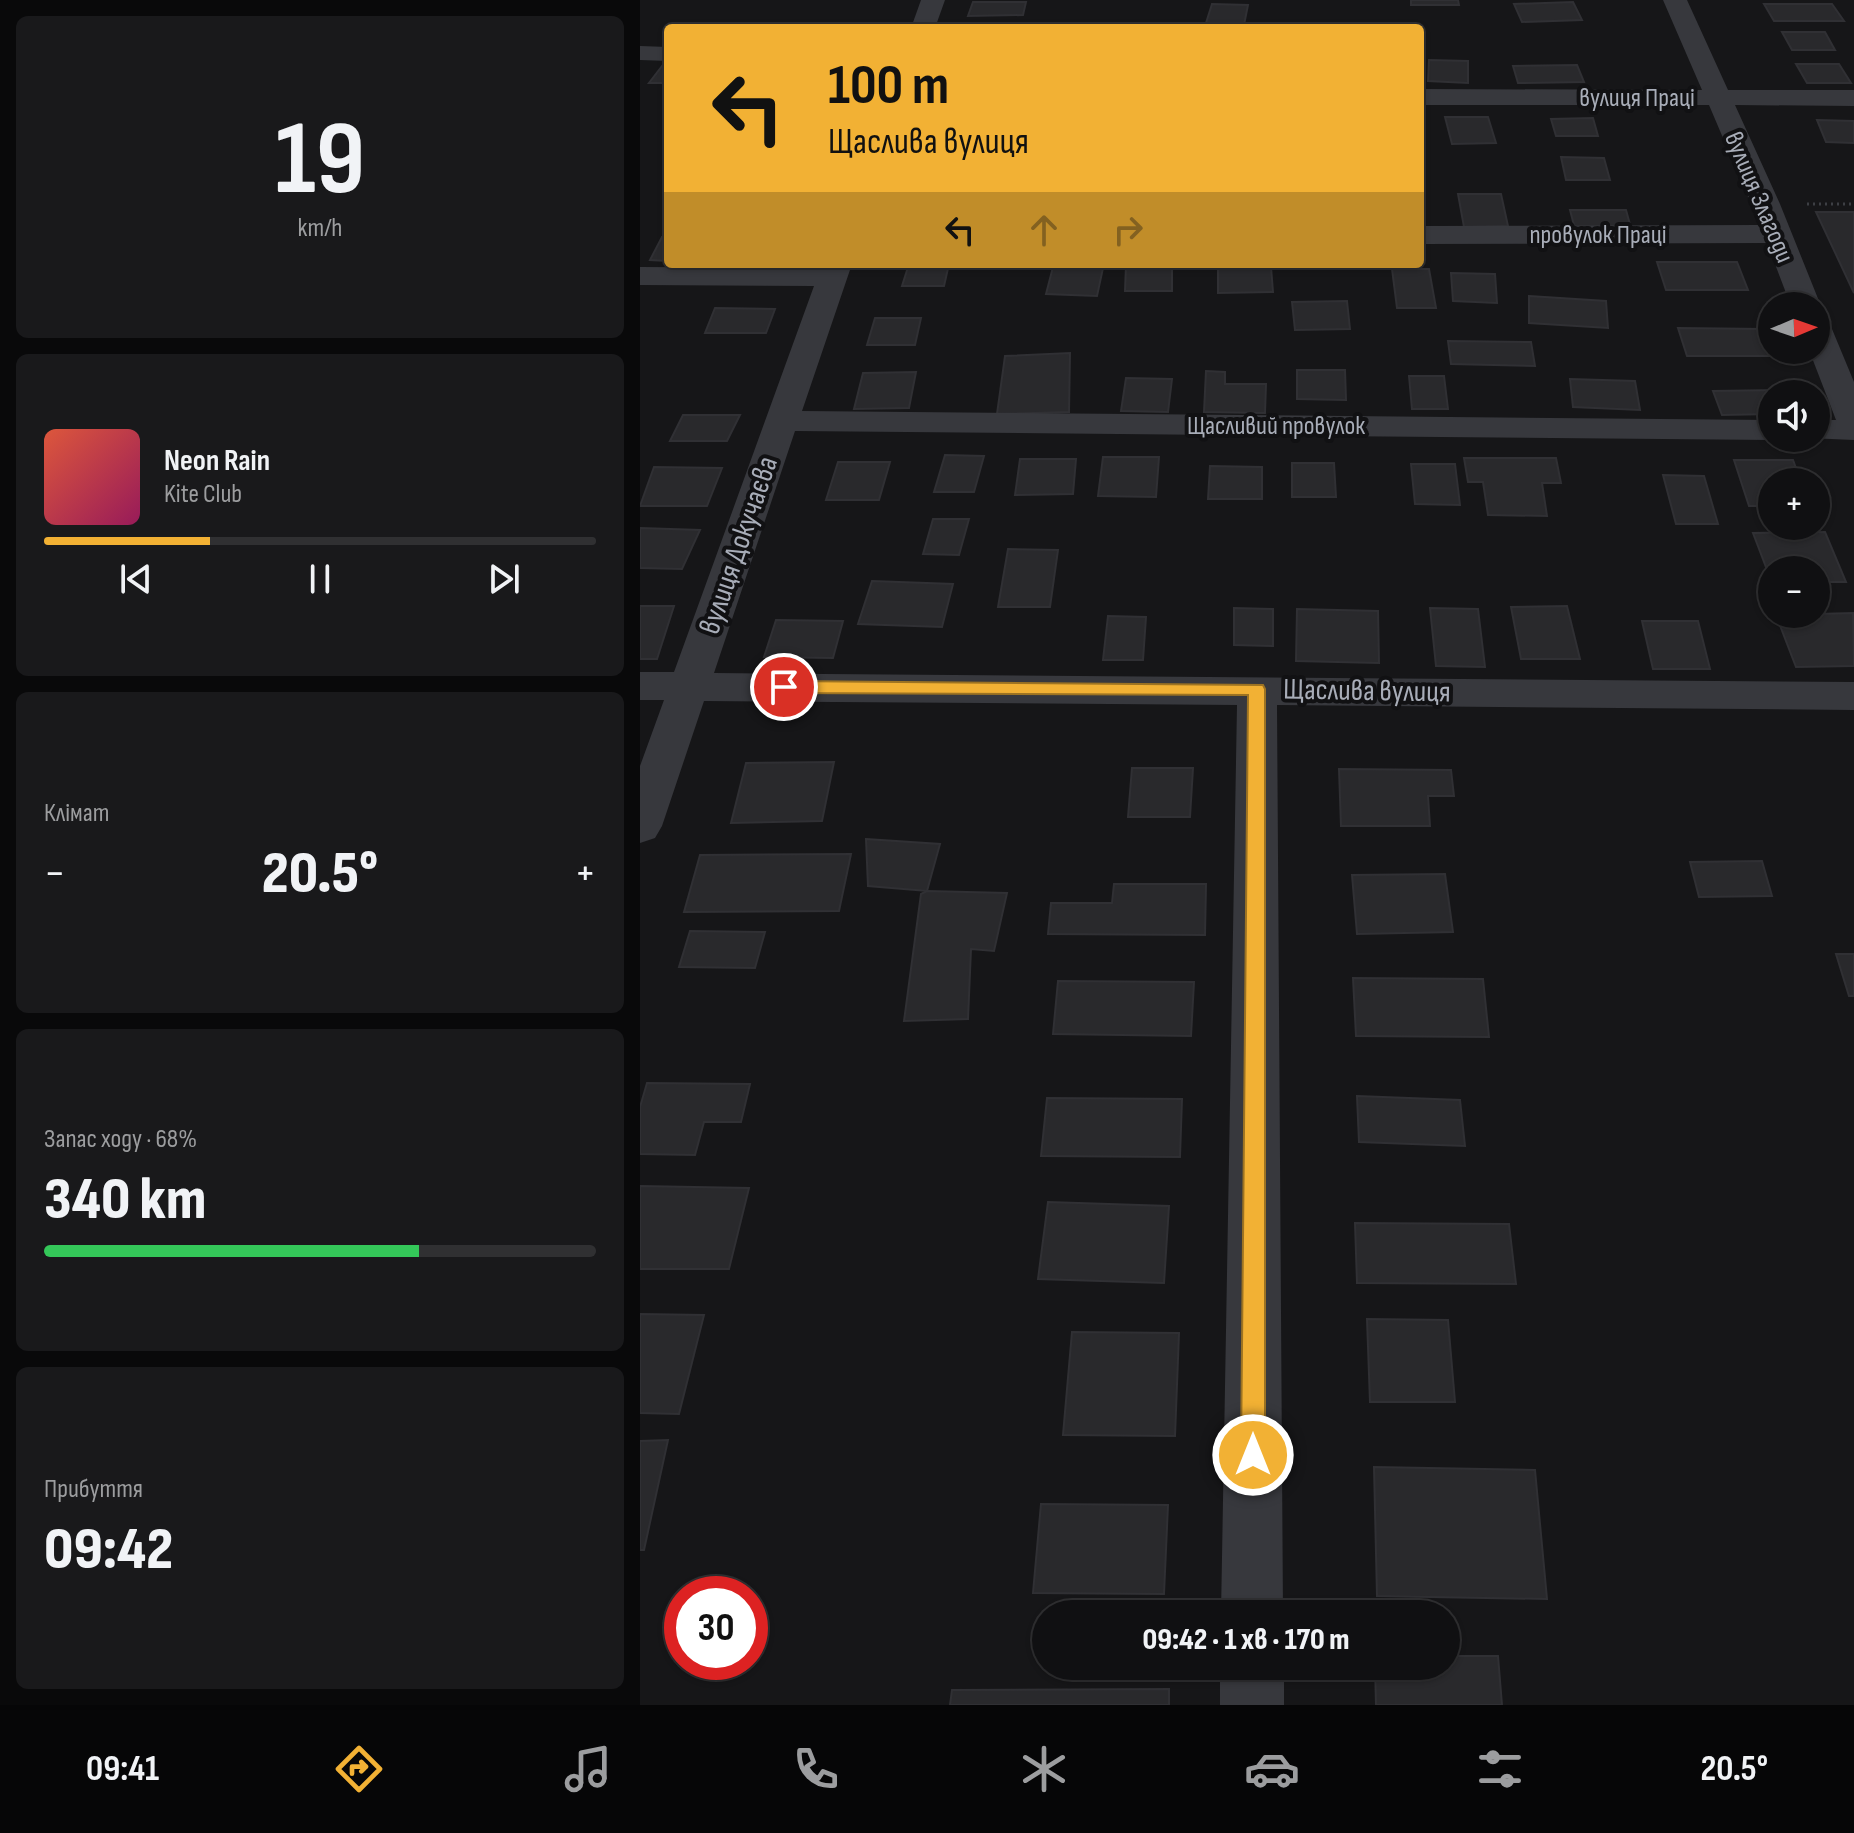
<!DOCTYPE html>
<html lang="uk">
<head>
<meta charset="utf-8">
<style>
  body { margin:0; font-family:"Sofia Sans Condensed",sans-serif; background:#19191b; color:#f1f3f6; height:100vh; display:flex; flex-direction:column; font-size:30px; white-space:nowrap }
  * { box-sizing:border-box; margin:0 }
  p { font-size:26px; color:#9c9d9f }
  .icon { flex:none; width:44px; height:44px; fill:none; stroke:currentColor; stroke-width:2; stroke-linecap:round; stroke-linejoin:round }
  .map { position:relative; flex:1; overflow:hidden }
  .details { display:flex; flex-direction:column; gap:16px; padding:16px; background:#09090a; width:640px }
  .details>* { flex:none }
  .top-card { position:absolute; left:24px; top:24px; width:760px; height:244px; border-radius:8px; box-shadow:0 2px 6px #0004,0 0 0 2px #303032; background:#f2b134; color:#111; overflow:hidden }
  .needle { width:52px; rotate:88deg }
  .controls { position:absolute; left:1118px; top:292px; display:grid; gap:16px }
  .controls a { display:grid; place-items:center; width:72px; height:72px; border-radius:50%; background:#101012; box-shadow:0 2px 6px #0004,0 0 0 2px #303032; font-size:40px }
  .speed { position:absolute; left:24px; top:1576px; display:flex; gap:16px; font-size:40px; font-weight:700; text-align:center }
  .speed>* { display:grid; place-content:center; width:104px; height:104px; border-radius:50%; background:#101012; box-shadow:0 2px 6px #0004,0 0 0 2px #303032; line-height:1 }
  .speed .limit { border:12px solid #d22; background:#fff; color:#111 }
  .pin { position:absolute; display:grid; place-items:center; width:68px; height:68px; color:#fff; margin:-34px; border:4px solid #fff; border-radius:50%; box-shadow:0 2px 8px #0007 }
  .me { position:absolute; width:88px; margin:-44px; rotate:0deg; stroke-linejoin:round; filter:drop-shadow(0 0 6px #0008) }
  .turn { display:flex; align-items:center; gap:28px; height:168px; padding:0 32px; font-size:36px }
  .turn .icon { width:104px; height:104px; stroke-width:2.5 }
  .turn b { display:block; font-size:56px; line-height:68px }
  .lanes { display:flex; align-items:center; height:76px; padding:0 32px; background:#0003; justify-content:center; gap:40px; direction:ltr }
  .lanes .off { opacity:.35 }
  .big { font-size:60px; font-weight:800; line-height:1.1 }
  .details .tile { flex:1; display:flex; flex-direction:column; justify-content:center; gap:12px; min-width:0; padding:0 28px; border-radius:12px; background:#19191b }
  .details .dial { align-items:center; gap:0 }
  .dial b { font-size:104px; line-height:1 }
  .song { display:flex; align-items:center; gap:24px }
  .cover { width:96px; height:96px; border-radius:12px; background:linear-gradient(135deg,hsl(10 70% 55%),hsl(330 70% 35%)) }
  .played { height:8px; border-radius:4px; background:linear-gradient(90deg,#f2b134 30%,#303032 30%) }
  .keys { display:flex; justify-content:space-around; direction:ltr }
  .heat { display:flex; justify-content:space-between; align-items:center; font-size:44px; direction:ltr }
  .charge { height:12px; border-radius:6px; background:linear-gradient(90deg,#34c759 68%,#303032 0) }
  .trip { position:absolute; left:392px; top:1600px; width:428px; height:80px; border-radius:40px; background:#101012; box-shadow:0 2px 6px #0004,0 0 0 2px #303032; font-weight:800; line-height:80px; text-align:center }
  .tabs { display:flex; height:128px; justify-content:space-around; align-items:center; background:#060607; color:#9c9d9f }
  .tabs .icon { width:56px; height:56px }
  .tabs .selected { color:#f2b134 }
  .tabs b { font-size:36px; color:#f1f3f6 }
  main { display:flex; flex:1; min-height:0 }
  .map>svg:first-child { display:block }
  .building { fill:#29292c; stroke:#303034; stroke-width:2 }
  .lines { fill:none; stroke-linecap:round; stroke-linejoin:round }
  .path { stroke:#3d3f44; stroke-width:3; stroke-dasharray:2 4; stroke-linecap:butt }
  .street { fill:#37383d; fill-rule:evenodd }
  .route { fill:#f2b134; stroke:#9d7322; stroke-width:2 }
  .labels { text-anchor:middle; stroke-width:8; stroke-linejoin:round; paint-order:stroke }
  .far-street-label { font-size:26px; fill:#a8adb8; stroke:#111113 }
  .street-label { font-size:30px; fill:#a8adb8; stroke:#111113 }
</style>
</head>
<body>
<main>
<section class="details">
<div class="tile dial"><b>19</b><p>km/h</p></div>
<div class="tile">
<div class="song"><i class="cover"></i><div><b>Neon Rain</b><p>Kite Club</p></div></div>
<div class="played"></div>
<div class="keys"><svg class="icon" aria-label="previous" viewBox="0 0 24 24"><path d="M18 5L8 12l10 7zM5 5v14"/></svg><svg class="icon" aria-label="pause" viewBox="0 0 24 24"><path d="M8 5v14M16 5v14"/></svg><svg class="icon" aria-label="next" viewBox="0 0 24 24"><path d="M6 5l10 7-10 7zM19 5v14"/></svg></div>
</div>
<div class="tile"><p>Клімат</p>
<div class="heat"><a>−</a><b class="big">20.5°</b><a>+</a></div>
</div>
<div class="tile"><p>Запас ходу · 68%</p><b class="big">340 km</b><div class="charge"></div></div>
<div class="tile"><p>Прибуття</p><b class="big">09:42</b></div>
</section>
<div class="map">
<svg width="1214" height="1705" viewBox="0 0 1214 1705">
  <rect width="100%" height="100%" fill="#161618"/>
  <!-- building -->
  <g class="building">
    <polygon points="771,0 818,0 819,5 771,5"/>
    <polygon points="333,2 386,2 383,15 328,16"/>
    <polygon points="933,2 942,20 882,22 874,4"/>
    <polygon points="572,4 608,5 604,25 566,23"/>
    <polygon points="1124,4 1192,4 1204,21 1134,21"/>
    <polygon points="1142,32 1185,32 1195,50 1152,50"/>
    <polygon points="789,60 828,61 828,83 788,81"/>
    <polygon points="26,61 28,83 9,83"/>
    <polygon points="1156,64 1199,64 1211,83 1167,83"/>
    <polygon points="937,65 944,82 878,83 873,66"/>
    <polygon points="805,117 848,117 856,143 812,144"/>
    <polygon points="953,118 958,136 916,136 911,119"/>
    <polygon points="1177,120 1214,121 1214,143 1186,142"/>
    <polygon points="921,157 964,158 970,180 926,180"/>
    <polygon points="818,194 861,194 868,226 824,227"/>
    <polygon points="930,210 986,210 991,228 935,229"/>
    <polygon points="1176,212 1214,212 1214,293"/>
    <polygon points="22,237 28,237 28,261 10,260"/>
    <polygon points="1017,262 1097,262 1108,290 1026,290"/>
    <polygon points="269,264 309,264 304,286 262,286"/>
    <polygon points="532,264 532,291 485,291 486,265"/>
    <polygon points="413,267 463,268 457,296 406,294"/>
    <polygon points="631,267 633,292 578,293 578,268"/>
    <polygon points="752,269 789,269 796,308 757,308"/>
    <polygon points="811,273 855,274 857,303 813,301"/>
    <polygon points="889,296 966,301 968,328 889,323"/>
    <polygon points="707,301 710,329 655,330 652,302"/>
    <polygon points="75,308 135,309 126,333 65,333"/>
    <polygon points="235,318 281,318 275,345 227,345"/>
    <polygon points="1038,328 1124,329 1135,356 1047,356"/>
    <polygon points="808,341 891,342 895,366 811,364"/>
    <polygon points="430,353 429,412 357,414 365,356"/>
    <polygon points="657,370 705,370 706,400 657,399"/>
    <polygon points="566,371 585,372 585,384 626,384 625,413 564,412"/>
    <polygon points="276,372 269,408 214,409 223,373"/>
    <polygon points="769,376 804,376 808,409 772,409"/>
    <polygon points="486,378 532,379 528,412 481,411"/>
    <polygon points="930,379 995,381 1000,410 933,407"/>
    <polygon points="1145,390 1147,394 1132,394 1132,414 1082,415 1073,391"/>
    <polygon points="43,415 100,415 87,441 30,441"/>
    <polygon points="305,455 344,456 334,492 294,492"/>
    <polygon points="463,457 519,457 516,497 458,496"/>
    <polygon points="824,458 916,458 921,483 902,483 907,516 848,515 843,482 828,482"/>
    <polygon points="380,459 436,459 433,494 375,495"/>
    <polygon points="1094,460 1153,460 1161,482 1132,482 1132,506 1109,506"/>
    <polygon points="198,462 250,462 239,500 186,500"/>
    <polygon points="652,463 694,463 696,497 652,497"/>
    <polygon points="771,464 815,464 820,505 775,504"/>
    <polygon points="570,466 622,467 622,499 568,499"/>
    <polygon points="14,467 82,468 67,506 0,506"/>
    <polygon points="1023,475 1064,476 1078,524 1036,524"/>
    <polygon points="293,519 329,519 319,555 283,554"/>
    <polygon points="0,528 60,530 42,569 0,568"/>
    <polygon points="1185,532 1206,582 1176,582 1176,570 1132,570 1132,583 1113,533"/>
    <polygon points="368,549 418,550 410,607 358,607"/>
    <polygon points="232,581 313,584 302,627 218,624"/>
    <polygon points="0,606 34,606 17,659 0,659"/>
    <polygon points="927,606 940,659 881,659 871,607"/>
    <polygon points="594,608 633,609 633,646 594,645"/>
    <polygon points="790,608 838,609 845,667 796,666"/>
    <polygon points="657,609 738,611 739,663 656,661"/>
    <polygon points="1213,613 1214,666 1156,667 1136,615"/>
    <polygon points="468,616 506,617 503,660 463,660"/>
    <polygon points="136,620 203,621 193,658 124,657"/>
    <polygon points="1002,621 1058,621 1070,669 1013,669"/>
    <polygon points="194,762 182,821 91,823 106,763"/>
    <polygon points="492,768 553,768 550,817 488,817"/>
    <polygon points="699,769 811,770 814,796 788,796 790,826 701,826"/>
    <polygon points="226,839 300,844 287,891 228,886"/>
    <polygon points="211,854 199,911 44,912 60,855"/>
    <polygon points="1122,861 1132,896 1059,897 1050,862"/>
    <polygon points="805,874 813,932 717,934 712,875"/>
    <polygon points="474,884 566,884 565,935 408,934 411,903 472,903"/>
    <polygon points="287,891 367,893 354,951 331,949 328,1019 264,1021 281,894"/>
    <polygon points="50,931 125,932 115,968 39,967"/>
    <polygon points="1196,954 1214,954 1214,996 1209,996"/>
    <polygon points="713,978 843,979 849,1037 716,1036"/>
    <polygon points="418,981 554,982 551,1036 413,1034"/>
    <polygon points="7,1083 110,1084 101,1122 64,1122 55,1155 0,1154 0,1107"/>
    <polygon points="717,1096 820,1100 825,1146 719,1142"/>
    <polygon points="407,1098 542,1099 540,1157 401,1156"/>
    <polygon points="0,1186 109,1188 89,1269 0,1269"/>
    <polygon points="408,1202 529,1206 524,1283 398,1279"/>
    <polygon points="715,1223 869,1224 876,1284 717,1283"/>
    <polygon points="0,1314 64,1315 39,1414 0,1413"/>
    <polygon points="727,1319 808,1320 815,1402 730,1402"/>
    <polygon points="432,1332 539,1333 535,1436 423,1435"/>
    <polygon points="28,1440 4,1550 0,1550 0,1441"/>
    <polygon points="734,1467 895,1470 907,1599 737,1596"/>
    <polygon points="401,1504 528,1505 524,1594 393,1593"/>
    <polygon points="806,1656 858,1656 862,1705 736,1705 735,1666 806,1666"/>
    <polygon points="529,1689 529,1705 310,1705 312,1690"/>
  </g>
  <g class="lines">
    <!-- path -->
    <polyline class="path" points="1167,204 1214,204"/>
    <!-- street -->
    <g class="street">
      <polygon points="281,0 305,0 295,28 271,28"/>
      <polygon points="1023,0 1047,0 1088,90 1214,90 1214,106 1095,105 1140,204 1181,306 1177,313 1176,306 1151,306 1127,243 780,244 780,226 1120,225 1069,105 780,105 780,89 1062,90"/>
      <polygon points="0,46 28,47 28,61 0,60"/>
      <polygon points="182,264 212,264 162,411 1132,420 1132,438 1140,438 1132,440 155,431 74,673 1214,682 1214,710 637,705 643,1614 581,1614 597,705 64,701 22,826 15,838 0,843 0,766 24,700 0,700 0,672 34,672 174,286 0,285 0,267 181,268"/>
      <polygon points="1176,320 1187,322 1192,329 1214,382 1214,440 1168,438 1176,438 1176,420 1196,420 1169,350 1176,350"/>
      <rect x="580" y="1666" width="64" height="39"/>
    </g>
  </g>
  <!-- route -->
  <polygon class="route" points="144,681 623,685 625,689 625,1455 622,1463 613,1467 604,1463 601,1455 608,695 144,693 136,687"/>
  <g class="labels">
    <!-- far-street labels -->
    <g class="far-street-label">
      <text x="997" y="106">вулиця Праці</text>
      <text transform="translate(1120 197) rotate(67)" y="9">вулиця Злагоди</text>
      <text x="958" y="243">провулок Праці</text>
      <text x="636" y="434">Щасливий провулок</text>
    </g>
    <!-- street labels -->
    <g class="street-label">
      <text transform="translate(98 545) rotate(-71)" y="10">вулиця Докучаєва</text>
      <text transform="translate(727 690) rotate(1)" y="10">Щаслива вулиця</text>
    </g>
  </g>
</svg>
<div class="controls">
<a><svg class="needle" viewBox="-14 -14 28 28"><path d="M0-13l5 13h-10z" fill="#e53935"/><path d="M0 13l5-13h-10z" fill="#9c9d9f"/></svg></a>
<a><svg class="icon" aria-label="sound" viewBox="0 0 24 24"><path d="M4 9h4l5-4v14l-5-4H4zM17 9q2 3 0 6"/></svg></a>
<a>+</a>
<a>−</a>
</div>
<div class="speed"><div class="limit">30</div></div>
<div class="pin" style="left:144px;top:687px;background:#d93025"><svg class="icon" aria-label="arrive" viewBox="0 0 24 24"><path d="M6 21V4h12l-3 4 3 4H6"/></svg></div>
<svg class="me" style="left:613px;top:1455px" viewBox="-20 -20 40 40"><circle r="17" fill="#f2b134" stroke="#fff" stroke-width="3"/><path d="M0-11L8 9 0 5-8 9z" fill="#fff"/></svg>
<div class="trip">09:42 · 1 хв · 170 m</div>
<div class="top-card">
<div class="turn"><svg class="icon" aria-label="left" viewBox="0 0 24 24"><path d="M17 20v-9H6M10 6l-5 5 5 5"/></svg><div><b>100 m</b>Щаслива вулиця</div></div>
<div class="lanes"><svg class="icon" aria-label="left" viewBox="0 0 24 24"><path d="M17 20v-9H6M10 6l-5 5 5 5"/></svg><svg class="icon off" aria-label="ahead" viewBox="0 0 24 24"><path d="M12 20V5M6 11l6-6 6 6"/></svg><svg class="icon off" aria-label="right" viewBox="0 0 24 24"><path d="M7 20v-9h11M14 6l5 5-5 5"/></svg></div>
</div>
</div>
</main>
<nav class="tabs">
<b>09:41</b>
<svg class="icon selected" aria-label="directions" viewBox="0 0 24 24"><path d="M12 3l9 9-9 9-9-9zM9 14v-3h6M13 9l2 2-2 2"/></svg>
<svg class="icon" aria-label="music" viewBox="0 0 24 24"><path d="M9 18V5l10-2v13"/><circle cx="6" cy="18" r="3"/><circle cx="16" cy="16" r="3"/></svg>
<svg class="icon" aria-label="phone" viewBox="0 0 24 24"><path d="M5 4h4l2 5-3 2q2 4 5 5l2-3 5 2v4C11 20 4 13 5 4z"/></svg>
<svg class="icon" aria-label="climate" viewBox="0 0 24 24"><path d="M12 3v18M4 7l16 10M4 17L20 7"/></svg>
<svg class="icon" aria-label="car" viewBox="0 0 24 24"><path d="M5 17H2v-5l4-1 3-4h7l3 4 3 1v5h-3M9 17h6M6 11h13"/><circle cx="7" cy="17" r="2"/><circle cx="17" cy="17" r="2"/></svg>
<svg class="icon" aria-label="filters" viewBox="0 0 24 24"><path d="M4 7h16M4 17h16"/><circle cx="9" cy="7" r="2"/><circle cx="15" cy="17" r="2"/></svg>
<b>20.5°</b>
</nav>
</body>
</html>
